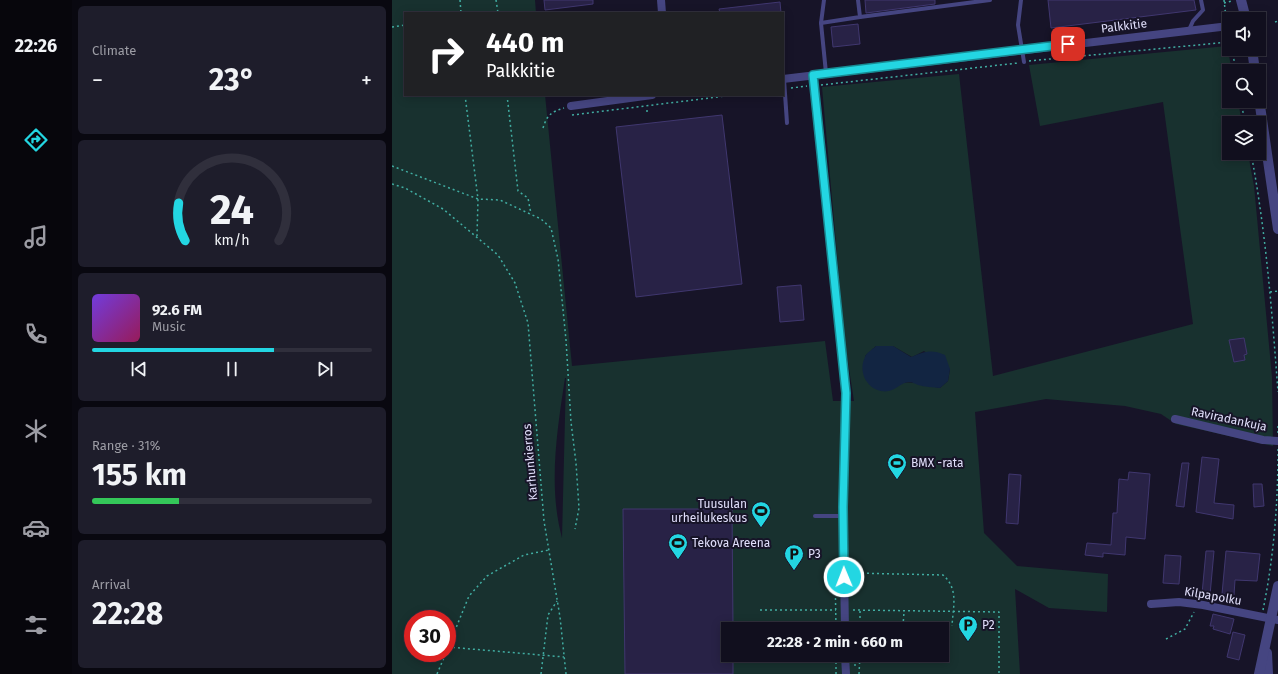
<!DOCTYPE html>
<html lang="en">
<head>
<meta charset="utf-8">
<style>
  body { margin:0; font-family:"Fira Sans",sans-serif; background:#1e1d2b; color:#f1f3f6; height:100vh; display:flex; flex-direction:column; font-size:15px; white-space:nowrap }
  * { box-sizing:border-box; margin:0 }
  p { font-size:13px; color:#9c9ca4 }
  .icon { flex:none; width:22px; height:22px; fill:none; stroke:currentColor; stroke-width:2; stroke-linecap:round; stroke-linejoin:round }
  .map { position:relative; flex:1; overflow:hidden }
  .sheet { display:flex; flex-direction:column; gap:6px; padding:6px; background:#090810; width:320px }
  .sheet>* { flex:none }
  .top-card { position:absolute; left:12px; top:12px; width:380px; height:84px; border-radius:0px; box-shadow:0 2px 10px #0003,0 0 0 1px #302f3c; background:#202124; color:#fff; overflow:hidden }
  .buttons { position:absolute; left:830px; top:12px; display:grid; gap:8px }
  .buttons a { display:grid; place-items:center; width:44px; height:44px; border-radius:0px; background:#110f1e; box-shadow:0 2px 10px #0003,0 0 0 1px #302f3c; font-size:20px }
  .speed { position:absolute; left:12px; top:610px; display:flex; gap:8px; font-size:20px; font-weight:700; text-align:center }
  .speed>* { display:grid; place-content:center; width:52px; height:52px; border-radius:50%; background:#110f1e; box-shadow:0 2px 10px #0003,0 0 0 1px #302f3c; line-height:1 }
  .speed .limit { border:6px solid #d22; background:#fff; color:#111 }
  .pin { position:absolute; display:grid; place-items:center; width:34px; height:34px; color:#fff; margin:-17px; border-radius:8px; box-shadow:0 2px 6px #0006 }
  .me { position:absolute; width:44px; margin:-22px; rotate:359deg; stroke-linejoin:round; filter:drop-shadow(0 0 3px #0008) }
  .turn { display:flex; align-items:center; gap:14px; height:84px; padding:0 16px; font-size:18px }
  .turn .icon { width:52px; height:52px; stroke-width:2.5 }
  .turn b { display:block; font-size:28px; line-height:34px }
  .big { font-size:30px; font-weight:700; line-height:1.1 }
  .sheet .widget { flex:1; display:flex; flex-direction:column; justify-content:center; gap:6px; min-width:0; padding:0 14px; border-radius:6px; background:#1e1d2b }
  .sheet .dial { align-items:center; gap:0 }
  .dial svg { height:104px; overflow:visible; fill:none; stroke:#302f3c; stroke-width:7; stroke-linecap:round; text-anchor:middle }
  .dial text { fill:#f1f3f6; stroke:none }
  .song { display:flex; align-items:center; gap:12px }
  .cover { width:48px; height:48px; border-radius:6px; background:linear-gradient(135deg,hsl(260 70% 55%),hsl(330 70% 35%)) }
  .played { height:4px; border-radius:2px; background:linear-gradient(90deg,#23d6e2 65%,#302f3c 65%) }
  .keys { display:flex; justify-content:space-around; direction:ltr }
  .heat { display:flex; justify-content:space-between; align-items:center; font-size:22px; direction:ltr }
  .charge { height:6px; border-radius:3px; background:linear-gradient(90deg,#34c759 31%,#302f3c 0) }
  .trip { position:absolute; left:329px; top:622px; width:228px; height:40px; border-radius:0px; background:#110f1e; box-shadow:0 2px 10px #0003,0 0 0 1px #302f3c; font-weight:700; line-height:40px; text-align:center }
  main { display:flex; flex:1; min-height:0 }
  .dock { display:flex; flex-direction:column; width:72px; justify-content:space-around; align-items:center; background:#07060c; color:#9c9ca4 }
  .dock .icon { width:28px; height:28px }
  .dock .selected { color:#23d6e2 }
  .dock b { font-size:18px; color:#f1f3f6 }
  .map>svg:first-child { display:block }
  .green { fill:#18312f; fill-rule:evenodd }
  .water { fill:#122542 }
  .building { fill:#282246; stroke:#40376f }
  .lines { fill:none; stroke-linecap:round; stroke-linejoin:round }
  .path { stroke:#41ada2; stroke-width:1.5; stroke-dasharray:2 3; stroke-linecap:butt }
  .service { stroke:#454581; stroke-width:4 }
  .minor { stroke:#454581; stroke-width:8 }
  .tertiary { stroke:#454581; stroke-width:10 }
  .route-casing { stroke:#178b93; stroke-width:10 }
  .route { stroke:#23d6e2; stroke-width:7 }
  .labels { text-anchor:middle; stroke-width:4; stroke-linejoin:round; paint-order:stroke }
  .street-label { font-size:12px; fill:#e1dffb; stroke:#171428 }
  .poi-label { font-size:12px; fill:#e1dffb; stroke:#171428; text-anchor:start }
</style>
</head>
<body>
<main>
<nav class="dock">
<b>22:26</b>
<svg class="icon selected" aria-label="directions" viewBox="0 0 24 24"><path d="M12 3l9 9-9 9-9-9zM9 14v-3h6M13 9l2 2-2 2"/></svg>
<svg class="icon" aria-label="music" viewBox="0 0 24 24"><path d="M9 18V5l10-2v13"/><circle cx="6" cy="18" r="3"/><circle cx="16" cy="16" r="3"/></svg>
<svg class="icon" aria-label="phone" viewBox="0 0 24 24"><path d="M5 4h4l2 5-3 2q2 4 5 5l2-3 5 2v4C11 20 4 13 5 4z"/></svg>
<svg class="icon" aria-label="climate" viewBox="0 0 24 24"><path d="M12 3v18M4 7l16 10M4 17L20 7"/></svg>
<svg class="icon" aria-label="car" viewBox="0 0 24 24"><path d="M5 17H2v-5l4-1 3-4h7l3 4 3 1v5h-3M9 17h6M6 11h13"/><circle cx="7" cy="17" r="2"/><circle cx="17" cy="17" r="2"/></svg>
<svg class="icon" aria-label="filters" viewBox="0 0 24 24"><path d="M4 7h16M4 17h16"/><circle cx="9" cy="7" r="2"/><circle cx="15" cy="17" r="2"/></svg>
</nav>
<section class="sheet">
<div class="widget"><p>Climate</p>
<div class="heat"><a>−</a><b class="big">23°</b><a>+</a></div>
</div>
<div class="widget dial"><svg viewBox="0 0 100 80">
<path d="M14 69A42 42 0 1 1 86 69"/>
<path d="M14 69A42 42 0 0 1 9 40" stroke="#23d6e2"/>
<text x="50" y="56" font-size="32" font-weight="700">24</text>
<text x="50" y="72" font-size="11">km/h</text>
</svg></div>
<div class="widget">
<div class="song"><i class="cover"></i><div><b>92.6 FM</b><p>Music</p></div></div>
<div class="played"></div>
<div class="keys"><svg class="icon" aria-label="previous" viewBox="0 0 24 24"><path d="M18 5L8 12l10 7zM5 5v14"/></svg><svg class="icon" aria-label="pause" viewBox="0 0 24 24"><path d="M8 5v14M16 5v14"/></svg><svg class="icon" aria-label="next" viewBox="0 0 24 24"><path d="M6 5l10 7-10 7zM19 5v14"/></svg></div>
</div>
<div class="widget"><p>Range · 31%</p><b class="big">155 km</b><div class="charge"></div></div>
<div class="widget"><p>Arrival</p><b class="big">22:28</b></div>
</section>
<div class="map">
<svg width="886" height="674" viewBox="0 0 886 674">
  <rect width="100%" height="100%" fill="#171428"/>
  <!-- green -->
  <path class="green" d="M0,0H143L144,13H13V95H153L180,366L433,341L441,401H462L453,343L430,87L567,74L601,376L801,324L771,102L648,126L637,65L835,46L840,71H837V101H846L850,123H837V153H856L862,186L880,377L881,446L784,424L769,414L733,406L654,399L583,412L592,533L625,566L716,574L715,612L657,608L623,589L628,674H0ZM484,346H501L520,357L532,351L558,369L556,381L548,388C536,386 523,381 512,383L473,356ZM173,378H174L170,538C156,486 165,431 173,378ZM21,619H55V653H21ZM336,629H550V655H336Z"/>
  <!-- water -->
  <path class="water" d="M484,346H501L519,357C533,351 540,349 553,355L558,369L556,381L548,388C541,387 533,387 526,385C523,384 521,382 517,382C508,382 502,394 489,391C474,388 466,371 473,357C474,353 481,349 484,346Z"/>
  <!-- building -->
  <g class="building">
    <polygon points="152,0 201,0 201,4 153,10"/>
    <polygon points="473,0 543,0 543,4 474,13"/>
    <polygon points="656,0 802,0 804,10 659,28"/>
    <polygon points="388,2 389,13 328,13 327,9"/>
    <polygon points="466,24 468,44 441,47 439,27"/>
    <polygon points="330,115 350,284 244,297 224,127"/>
    <polygon points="409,285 412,320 388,322 385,287"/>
    <polygon points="852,338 855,354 852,355 853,360 842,362 837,340"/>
    <polygon points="810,457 827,459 822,503 842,505 841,519 804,512"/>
    <polygon points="790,463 797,463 792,507 784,506"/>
    <polygon points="737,472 758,474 753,539 734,537 733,555 711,553 711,557 693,555 695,543 719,545 721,513 725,513 727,479 736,480"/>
    <polygon points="617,474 629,475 626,524 614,523"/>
    <polygon points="861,484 870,484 872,506 862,507"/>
    <polygon points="231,509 340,509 341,629 336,629 336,655 341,655 341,674 233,674"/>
    <polygon points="814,551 822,551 818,595 810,594"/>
    <polygon points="834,551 868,554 865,581 843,580 842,595 830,594"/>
    <polygon points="773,555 789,556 787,584 771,583"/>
    <polygon points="821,614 842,619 838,634 821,629 822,626 818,626"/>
    <polygon points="841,632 853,635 847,660 835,657"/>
  </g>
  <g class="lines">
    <!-- path -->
    <g class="path">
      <polyline points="68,0 69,13"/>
      <polyline points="104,0 106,13"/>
      <polyline points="832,0 834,18"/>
      <polyline points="832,3 840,1"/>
      <polyline points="883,22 886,21"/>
      <polyline points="0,27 13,25"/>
      <polyline points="840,49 844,71"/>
      <polyline points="637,61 837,42"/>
      <polyline points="429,85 626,63"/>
      <polyline points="399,88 415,86"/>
      <polyline points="73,95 86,199 85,236"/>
      <polyline points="115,95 126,191 136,198 139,214"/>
      <polyline points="849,101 853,123"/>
      <polyline points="255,112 255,107"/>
      <polyline points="180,115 342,95"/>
      <path d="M151,128C155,115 159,112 172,108"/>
      <path d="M859,153C874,232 880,312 886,392"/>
      <polyline points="0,166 86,199 108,200 149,219 159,228 166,259 174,340 179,422 184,463 187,508 183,529"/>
      <polyline points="0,184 13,188 51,209 106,255 123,283 136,323 152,521 168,617 174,674"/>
      <polyline points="878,292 886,291"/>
      <polyline points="886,433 886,425"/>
      <polyline points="443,568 444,629"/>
      <path d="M460,573L551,575C567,589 561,607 560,626"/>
      <polyline points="368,610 444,610"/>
      <polyline points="461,610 607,612 607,674"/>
      <path d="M871,610C882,556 886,503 886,449"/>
      <polyline points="468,611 468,629"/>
      <polyline points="511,626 512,612"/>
      <polyline points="774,639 793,629 802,612"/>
      <polyline points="56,647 172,657"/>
      <polyline points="55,650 77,596 95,576 132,555 157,550"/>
      <polyline points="341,655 346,655"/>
      <polyline points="462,665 467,665"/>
      <polyline points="45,674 54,653"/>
      <polyline points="149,674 156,615 165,601"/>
      <polyline points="444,674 444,655"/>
      <polyline points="467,674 468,655"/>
    </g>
    <!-- service -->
    <g class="service">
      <polyline points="629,0 626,25 632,62"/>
      <polyline points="468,17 598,0"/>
      <polyline points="429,23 432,0"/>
      <polyline points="797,30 801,21 811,10 809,0"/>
      <polyline points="434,73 429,23 468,17 466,0"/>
      <polyline points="392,79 395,123"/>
      <polyline points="423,516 451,516"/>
      <polyline points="452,561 459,561"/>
    </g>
    <!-- minor -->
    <g class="minor">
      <polyline points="269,0 270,13"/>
      <polyline points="421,75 454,393 451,507 453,629"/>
      <polyline points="391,79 837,26"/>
      <polyline points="179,106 260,95"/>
      <polyline points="783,419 871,440 886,441"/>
      <polyline points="759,604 787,602 811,605 886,620"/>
      <polyline points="453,655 454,674"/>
    </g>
    <!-- tertiary -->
    <g class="tertiary">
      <polyline points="849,0 854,19"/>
      <polyline points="860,49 863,71"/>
      <polyline points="867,99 886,229"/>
      <polyline points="875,653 876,674"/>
      <polyline points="867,674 886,586"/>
    </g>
  </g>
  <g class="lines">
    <defs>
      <polyline id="route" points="452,577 451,507 454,393 421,75 676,44"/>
    </defs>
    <!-- route casing -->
    <use href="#route" class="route-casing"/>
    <!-- route -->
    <use href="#route" class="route"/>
  </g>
  <!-- icons -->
  <defs>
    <symbol id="stadium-pin" viewBox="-11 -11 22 30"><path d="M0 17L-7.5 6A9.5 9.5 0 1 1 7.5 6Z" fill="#23d6e2" stroke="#171428"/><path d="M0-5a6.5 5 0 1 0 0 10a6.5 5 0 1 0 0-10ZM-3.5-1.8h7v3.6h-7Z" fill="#111"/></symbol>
    <symbol id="parking-pin" viewBox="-11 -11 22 30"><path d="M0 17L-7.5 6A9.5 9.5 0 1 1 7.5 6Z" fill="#23d6e2" stroke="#171428"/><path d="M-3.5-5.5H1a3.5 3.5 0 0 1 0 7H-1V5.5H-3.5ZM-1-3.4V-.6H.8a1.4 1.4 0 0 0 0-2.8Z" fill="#111"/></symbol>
  </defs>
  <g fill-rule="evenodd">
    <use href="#stadium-pin" x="494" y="452" width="22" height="30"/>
    <use href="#stadium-pin" x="358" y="500" width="22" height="30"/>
    <use href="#stadium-pin" x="275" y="532" width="22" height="30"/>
    <use href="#parking-pin" x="391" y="543" width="22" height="30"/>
    <use href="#parking-pin" x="565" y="614" width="22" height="30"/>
  </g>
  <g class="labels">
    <!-- street labels -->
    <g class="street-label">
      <text transform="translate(732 26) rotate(-7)" y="4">Palkkitie</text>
      <text transform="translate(837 419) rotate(12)" y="4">Raviradankuja</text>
      <text transform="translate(138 462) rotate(-95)" y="4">Karhunkierros</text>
      <text transform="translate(821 596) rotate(10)" y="4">Kilpapolku</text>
    </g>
    <!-- poi labels -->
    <g class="poi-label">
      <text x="519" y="467">BMX -rata</text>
      <text x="355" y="508" text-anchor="end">Tuusulan<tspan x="355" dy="14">urheilukeskus</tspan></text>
      <text x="300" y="547">Tekova Areena</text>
      <text x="416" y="558">P3</text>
      <text x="590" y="629">P2</text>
    </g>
  </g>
</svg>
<div class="buttons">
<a><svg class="icon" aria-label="sound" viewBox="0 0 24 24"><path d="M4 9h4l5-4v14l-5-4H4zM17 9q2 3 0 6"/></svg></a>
<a><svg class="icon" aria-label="search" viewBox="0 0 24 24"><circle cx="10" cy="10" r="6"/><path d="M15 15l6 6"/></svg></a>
<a><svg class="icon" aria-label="layers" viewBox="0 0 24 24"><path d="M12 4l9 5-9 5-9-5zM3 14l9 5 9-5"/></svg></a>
</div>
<div class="speed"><div class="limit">30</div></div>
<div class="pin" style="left:676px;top:44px;background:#d93025"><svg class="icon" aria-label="arrive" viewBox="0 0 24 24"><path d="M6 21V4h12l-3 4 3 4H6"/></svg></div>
<svg class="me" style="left:452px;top:577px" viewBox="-20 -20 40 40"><circle r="17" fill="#23d6e2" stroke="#fff" stroke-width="3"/><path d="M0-11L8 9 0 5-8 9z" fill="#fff"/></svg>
<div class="trip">22:28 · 2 min · 660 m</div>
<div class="top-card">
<div class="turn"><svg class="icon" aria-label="right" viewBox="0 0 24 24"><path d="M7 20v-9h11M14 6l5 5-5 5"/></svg><div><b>440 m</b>Palkkitie</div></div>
</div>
</div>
</main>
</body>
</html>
